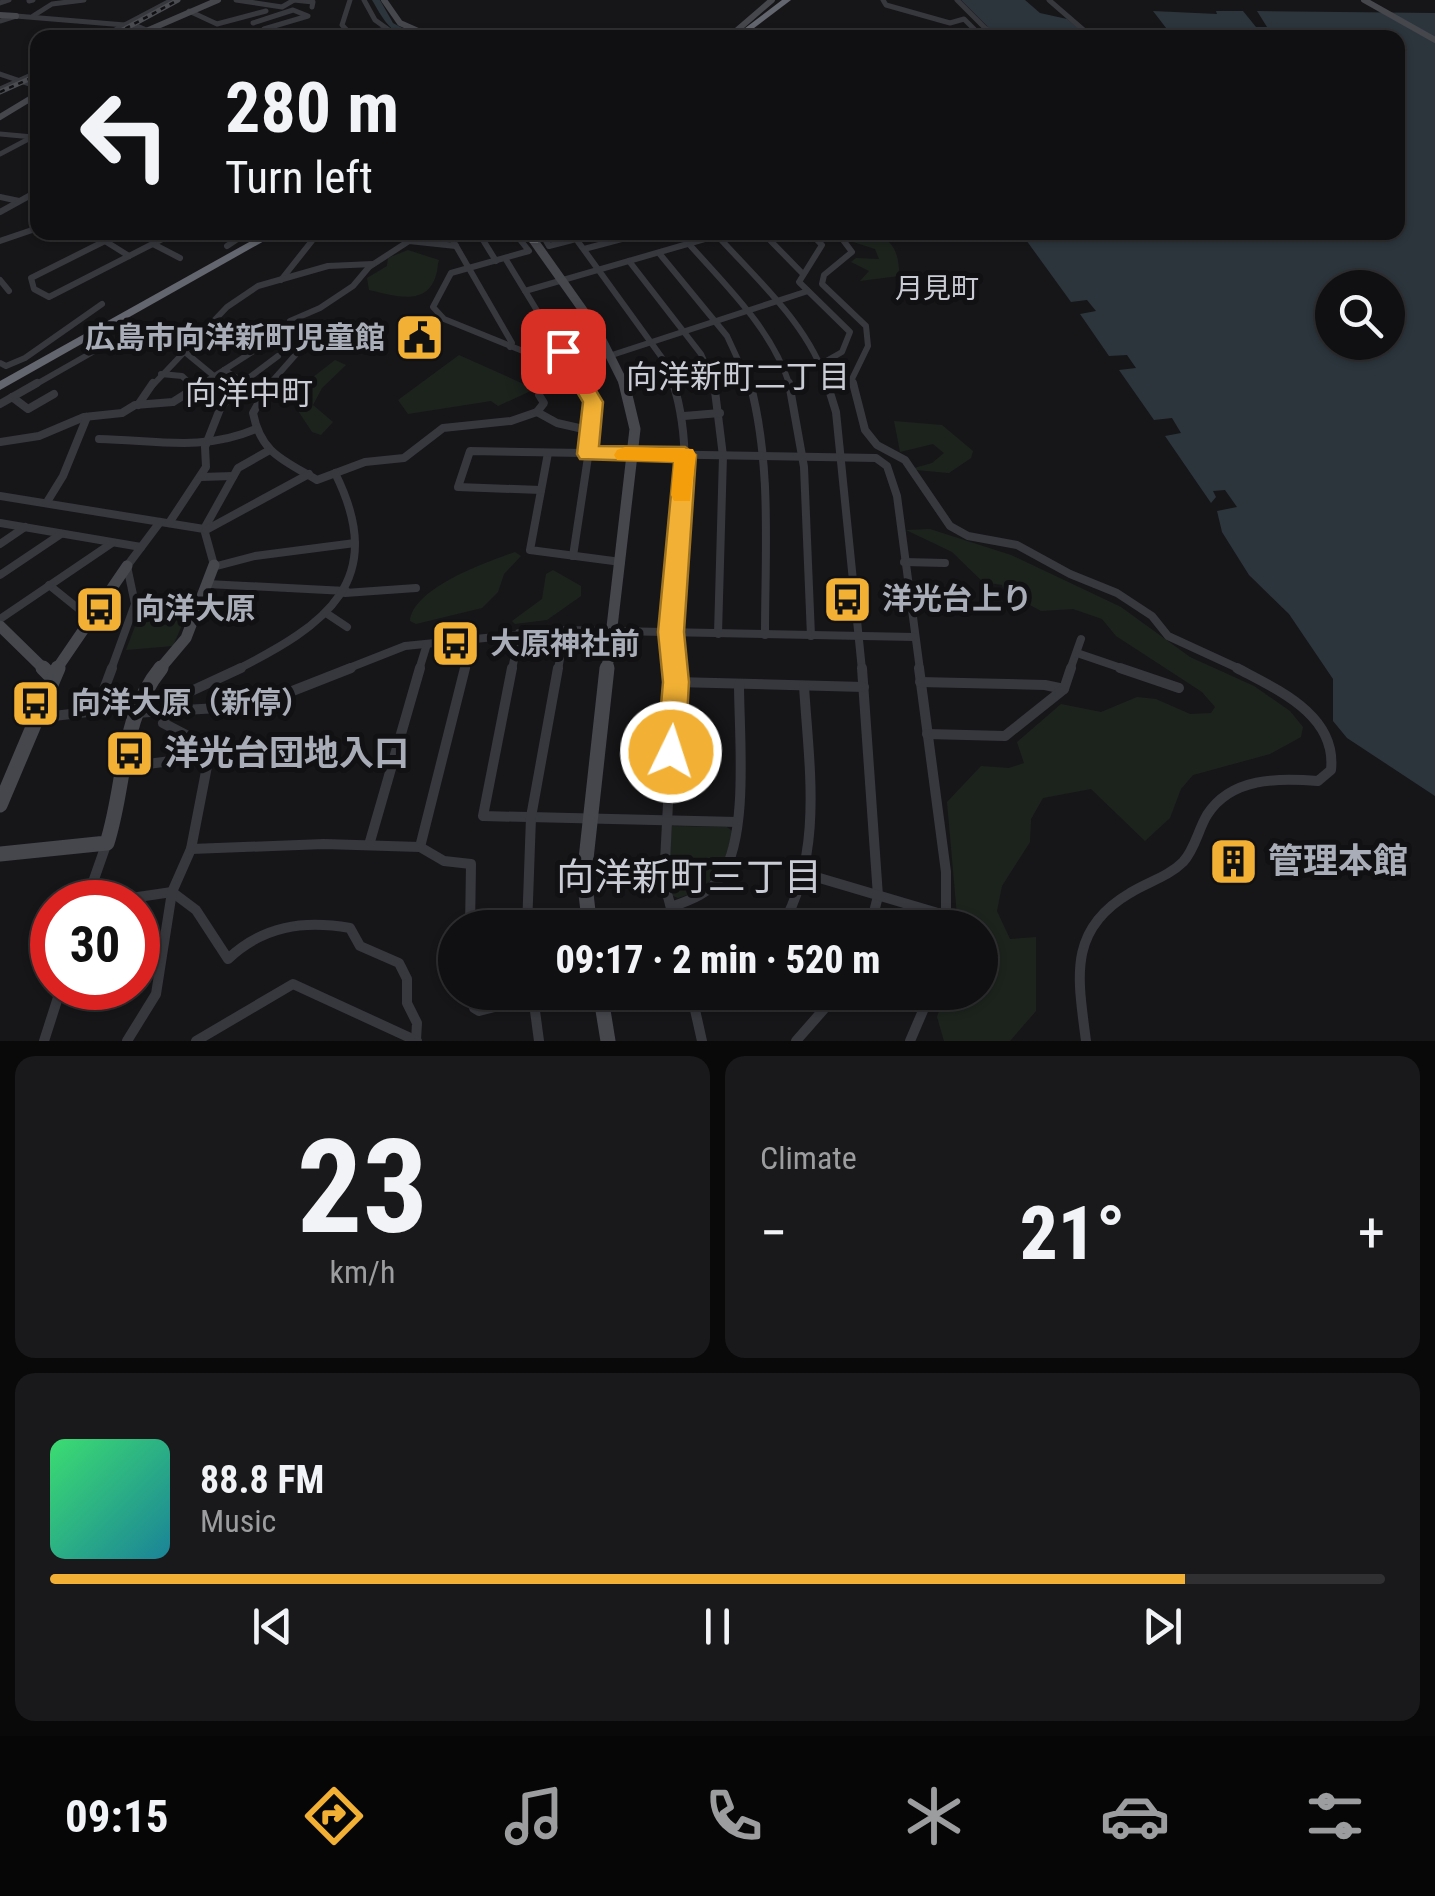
<!DOCTYPE html>
<html lang="en">
<head>
<meta charset="utf-8">
<style>
  body { margin:0; font-family:"Roboto Condensed","Noto Sans JP",sans-serif; background:#19191b; color:#f1f3f6; height:100vh; display:flex; flex-direction:column; font-size:38px; white-space:nowrap }
  * { box-sizing:border-box; margin:0 }
  p { font-size:32px; color:#9c9d9f }
  .icon { flex:none; width:55px; height:55px; fill:none; stroke:currentColor; stroke-width:2; stroke-linecap:round; stroke-linejoin:round }
  .map { position:relative; height:1041px; overflow:hidden }
  .sheet { display:flex; flex-direction:column; gap:15px; padding:15px; background:#09090a; flex:1 }
  .sheet>* { flex:none }
  .banner { position:absolute; left:30px; top:30px; width:1375px; height:210px; border-radius:20px; box-shadow:0 2px 8px #0004,0 0 0 2px #303032; background:#101012; color:#f1f3f6; overflow:hidden }
  .buttons { position:absolute; left:1315px; top:270px; display:grid; gap:20px }
  .buttons a { display:grid; place-items:center; width:90px; height:90px; border-radius:50%; background:#101012; box-shadow:0 2px 8px #0004,0 0 0 2px #303032; font-size:50px }
  .speed { position:absolute; left:30px; top:880px; display:flex; gap:20px; font-size:50px; font-weight:700; text-align:center }
  .speed>* { display:grid; place-content:center; width:130px; height:130px; border-radius:50%; background:#101012; box-shadow:0 2px 8px #0004,0 0 0 2px #303032; line-height:1 }
  .speed .limit { border:15px solid #d22; background:#fff; color:#111 }
  .pin { position:absolute; display:grid; place-items:center; width:85px; height:85px; color:#fff; margin:-42px; border-radius:20px; box-shadow:0 5px 15px #0006 }
  .me { position:absolute; width:110px; margin:-55px; rotate:4deg; stroke-linejoin:round; filter:drop-shadow(0 0 8px #0008) }
  .turn { display:flex; align-items:center; gap:35px; height:210px; padding:0 30px; font-size:45px }
  .turn .icon { width:130px; height:130px; stroke-width:2.5 }
  .turn b { display:block; font-size:70px; line-height:85px }
  .big { font-size:75px; font-weight:800; line-height:1.1 }
  .sheet .card { flex:1; display:flex; flex-direction:column; justify-content:center; gap:15px; min-width:0; padding:0 35px; border-radius:20px; background:#19191b }
  .sheet .dial { align-items:center; gap:0 }
  .dial b { font-size:130px; line-height:1 }
  .song { display:flex; align-items:center; gap:30px }
  .cover { width:120px; height:120px; border-radius:15px; background:linear-gradient(135deg,hsl(140 70% 55%),hsl(190 70% 35%)) }
  .played { height:10px; border-radius:5px; background:linear-gradient(90deg,#f2b134 85%,#303032 85%) }
  .keys { display:flex; justify-content:space-around; direction:ltr }
  .heat { display:flex; justify-content:space-between; align-items:center; font-size:55px; direction:ltr }
  .sheet .tiles { flex:1; display:grid; gap:15px; grid-template-columns:1fr 1fr }
  .card:last-child { grid-column:span 2 }
  .trip { position:absolute; left:438px; top:910px; width:560px; height:100px; border-radius:50px; background:#101012; box-shadow:0 2px 8px #0004,0 0 0 2px #303032; font-weight:800; line-height:100px; text-align:center }
  .dock { display:flex; height:160px; justify-content:space-around; align-items:center; background:#060607; color:#9c9d9f }
  .dock .icon { width:70px; height:70px }
  .dock .active { color:#f2b134 }
  .dock b { font-size:45px; color:#f1f3f6 }
  .map>svg:first-child { display:block }
  .green { fill:#1c231d }
  .water { fill:#2c353c; fill-rule:evenodd }
  .lines { fill:none; stroke-linecap:round; stroke-linejoin:round }
  .river { fill:#2c353c; fill-rule:evenodd }
  .street-far3 { stroke:#37383d; stroke-width:5 }
  .street-far2 { stroke:#37383d; stroke-width:6 }
  .street-far1 { stroke:#37383d; stroke-width:8 }
  .street { stroke:#37383d; stroke-width:10 }
  .secondary-far3 { stroke:#45474d; stroke-width:6 }
  .secondary-far2 { stroke:#45474d; stroke-width:9 }
  .secondary-far1 { stroke:#45474d; stroke-width:11 }
  .secondary { stroke:#45474d; stroke-width:15 }
  .highway { fill:#63666e; fill-rule:evenodd }
  .rail-casing { stroke:#4a4c52; stroke-width:5 }
  .rail { stroke:#111113; stroke-width:2.5; stroke-dasharray:5; stroke-linecap:butt }
  .route { fill:#f2b134; stroke:#9d7322; stroke-width:2.5 }
  .slow { fill:#f59e0b }
  .labels { text-anchor:middle; stroke-width:10; stroke-linejoin:round; paint-order:stroke }
  .far-neighbourhood-label { font-size:28px; fill:#c9ccd4; stroke:#111113 }
  .poi-label { font-size:30px; font-weight:bold; fill:#a8adb8; stroke:#111113; text-anchor:start }
  .neighbourhood-label { font-size:32px; fill:#c9ccd4; stroke:#111113 }
  .near-poi-label { font-size:35px; font-weight:bold; fill:#a8adb8; stroke:#111113; text-anchor:start }
  .near-neighbourhood-label { font-size:38px; fill:#c9ccd4; stroke:#111113 }
</style>
</head>
<body>
<div class="map">
<svg width="1435" height="1041" viewBox="0 0 1435 1041">
  <rect width="100%" height="100%" fill="#161618"/>
  <!-- green -->
  <g class="green">
    <path d="M843,233C876,232 900,234 899,276L860,281L869,271L851,262L856,258L879,259L875,249L853,242Z"/>
    <path d="M408,250L439,260C437,265 438,270 436,275C427,308 392,295 369,290L367,278L387,266L388,258Z"/>
    <polygon points="459,355 535,389 498,406 491,401 408,414 398,400"/>
    <polygon points="335,360 346,365 322,388 313,405 333,422 321,435 312,432 293,403 308,381"/>
    <polygon points="894,421 942,425 973,451 971,458 949,473 916,470 914,468 932,463 944,453 933,444 900,452"/>
    <polygon points="930,529 1011,555 1121,607 1190,657 1254,686 1290,711 1303,727 1301,737 1270,754 1193,775 1181,789 1170,818 1145,841 1091,789 1043,798 1031,819 1030,842 1002,886 997,911 1010,939 1036,937 1036,1011 1010,1041 944,1041 937,1017 945,993 980,992 980,928 958,927 947,802 981,766 1009,768 1024,763 1017,742 1061,704 1101,712 1137,697 1156,699 1190,714 1211,713 1215,707 1202,692 1116,636 1102,619 1073,609 1041,611 1004,591 1002,585 983,582 952,552 906,530"/>
    <path d="M515,552L521,556L504,574L498,592L482,608L416,624L410,621C413,588 486,562 515,552Z"/>
    <polygon points="553,570 581,586 581,596 547,620 515,624 512,621 542,599 546,574"/>
    <polygon points="185,618 173,646 126,650 137,621"/>
    <path d="M672,826L727,827L732,831C727,866 712,888 678,898L673,896L668,872Z"/>
  </g>
  <!-- water -->
  <g class="water">
    <polygon points="961,0 1025,0 1040,13 1067,19 1089,37 998,37"/>
    <path d="M1153,11L1217,14L1216,11H1243L1256,27H1267L1257,11L1435,13V796L1347,738L1333,721V679L1289,614L1249,575L1222,532L1217,511L1237,507L1225,490L1213,491L1216,497L1211,503L1165,436L1181,433L1172,418L1154,420L1119,370L1136,368L1127,355L1109,356L1080,314L1096,311L1087,300L1071,302L1021,233L1398,232V38L1173,37ZM1332,288H1388V342H1332Z"/>
  </g>
  <g class="lines">
    <!-- river -->
    <path class="river" d="M372,0H380L393,23L421,38C392,38 385,22 372,0Z"/>
    <!-- street-far3 -->
    <g class="street-far3">
      <polyline points="236,0 282,7 294,0"/>
      <polyline points="294,0 313,2 312,7"/>
      <polyline points="350,0 342,25 354,38"/>
      <polyline points="364,0 375,20 400,38"/>
      <polyline points="883,0 886,5 950,23 964,19 977,32 987,29"/>
      <polyline points="957,0 995,38"/>
      <polyline points="1049,0 1087,33"/>
      <polyline points="29,1 33,0"/>
      <polyline points="0,3 9,0"/>
      <polyline points="189,11 217,24 266,11"/>
      <polyline points="33,16 52,4 84,0"/>
      <polyline points="0,21 16,16 137,26 165,38"/>
      <polyline points="253,23 293,10 308,16 264,29"/>
      <polyline points="100,38 172,0"/>
      <polyline points="353,38 385,29"/>
      <polyline points="0,74 38,87"/>
      <polyline points="0,89 38,72"/>
      <polyline points="0,134 33,137"/>
      <polyline points="0,154 38,134"/>
    </g>
    <!-- street-far2 -->
    <g class="street-far2">
      <polyline points="0,197 19,201"/>
      <polyline points="0,212 38,191"/>
      <polyline points="123,232 31,278 34,289 49,297 176,232"/>
      <polyline points="448,232 512,343 510,347"/>
      <polyline points="478,232 496,261"/>
      <polyline points="514,232 529,251 451,273 433,307 444,319 577,373"/>
      <polyline points="541,232 549,246 576,239"/>
      <polyline points="571,232 668,366 674,386"/>
      <path d="M714,232C756,279 809,324 828,386"/>
      <polyline points="762,232 803,274"/>
      <polyline points="809,232 822,245 799,282 850,332 842,352 821,364"/>
      <polyline points="837,232 852,252 824,275 822,284 866,326 868,346 852,379 854,386"/>
      <polyline points="0,241 38,228"/>
      <polyline points="105,241 129,256"/>
      <polyline points="153,244 180,258"/>
      <path d="M689,244C727,287 772,329 790,386"/>
      <polyline points="227,246 248,232"/>
      <polyline points="584,249 648,232"/>
      <polyline points="659,253 727,336 750,386"/>
      <polyline points="505,258 583,386"/>
      <polyline points="629,261 701,354 715,386"/>
      <polyline points="0,280 9,291"/>
      <polyline points="281,280 319,232"/>
      <polyline points="525,291 729,232"/>
      <polyline points="290,321 320,308 353,286 369,267 409,241 456,246"/>
      <polyline points="563,351 601,339"/>
      <polyline points="186,353 214,376"/>
      <polyline points="612,355 808,291"/>
      <polyline points="0,363 6,366 25,358 102,304"/>
      <polyline points="224,370 242,381 262,386"/>
      <polyline points="161,374 182,376 193,386"/>
      <polyline points="33,386 105,345 92,337"/>
      <polyline points="152,386 227,307 258,286 328,266 373,264"/>
      <polyline points="199,386 263,345 315,325"/>
      <polyline points="238,386 278,356"/>
      <polyline points="268,386 313,335"/>
    </g>
    <!-- street-far1 -->
    <g class="street-far1">
      <polyline points="190,383 196,388"/>
      <polyline points="251,383 268,387"/>
      <path d="M270,383L253,413C261,454 284,460 317,480L365,462L404,458L443,428L511,421L537,412"/>
      <path d="M673,383C703,475 665,576 675,670"/>
      <polyline points="714,383 723,456 718,634"/>
      <path d="M750,383C772,466 765,550 765,635"/>
      <polyline points="789,383 804,467 811,636"/>
      <polyline points="827,383 836,412 862,670"/>
      <polyline points="853,383 865,430 877,445 905,460 950,526 968,536 1017,545 1070,574 1117,593 1152,616 1168,636 1242,670"/>
      <polyline points="539,395 544,403 537,412 557,423 592,431"/>
      <polyline points="12,397 28,409 54,394"/>
      <polyline points="0,404 37,383"/>
      <polyline points="138,405 153,383"/>
      <polyline points="684,416 720,413"/>
      <path d="M99,439C155,440 203,452 256,429"/>
      <polyline points="0,442 39,436 84,417 122,413 135,405 173,402 203,383"/>
      <polyline points="548,453 530,550 621,562"/>
      <polyline points="201,477 233,476"/>
      <polyline points="541,490 458,487 470,451 876,458 887,466 897,496 920,670"/>
      <polyline points="0,496 204,529 214,565"/>
      <polyline points="47,502 63,476 87,417"/>
      <polyline points="0,523 141,547"/>
      <polyline points="169,523 206,467 205,447 220,409 240,383"/>
      <polyline points="204,529 238,468 268,451"/>
      <polyline points="206,530 309,474"/>
      <polyline points="0,544 25,527"/>
      <polyline points="573,556 595,411 581,383"/>
      <polyline points="904,562 945,563"/>
      <polyline points="213,567 255,556 355,543"/>
      <polyline points="0,575 61,534"/>
      <polyline points="207,584 346,591"/>
      <polyline points="49,585 90,618"/>
      <polyline points="345,593 416,588"/>
      <polyline points="326,613 347,627"/>
      <polyline points="0,619 112,543"/>
      <polyline points="1077,653 1127,670"/>
      <polyline points="111,670 135,604 127,566 160,522"/>
      <path d="M236,670C326,625 389,581 335,473"/>
      <polyline points="344,670 405,646 565,630 914,637"/>
      <polyline points="419,670 427,644"/>
      <polyline points="464,670 472,640"/>
      <polyline points="512,670 519,633"/>
      <polyline points="558,670 565,630"/>
      <polyline points="1070,670 1081,639"/>
    </g>
    <!-- street -->
    <g class="street">
      <polyline points="512,668 483,816 737,822"/>
      <polyline points="675,668 664,881 676,928"/>
      <polyline points="862,668 878,896 870,928"/>
      <polyline points="919,668 946,872 946,928"/>
      <polyline points="1120,668 1179,688"/>
      <polyline points="676,682 864,687"/>
      <polyline points="920,682 1045,685 1064,689"/>
      <polyline points="134,713 235,707 272,699 351,668"/>
      <polyline points="37,718 96,711 112,668"/>
      <polyline points="927,734 1005,736 1064,689 1071,668"/>
      <polyline points="125,767 209,756"/>
      <polyline points="369,845 420,668"/>
      <polyline points="420,847 465,668"/>
      <polyline points="191,849 324,844 420,847 444,861 471,864 470,928"/>
      <polyline points="806,874 948,916"/>
      <polyline points="86,902 106,845"/>
      <path d="M104,902L172,892L196,910L228,959C263,926 303,920 350,928L360,946L399,963L407,979V1003L417,1023L416,1040"/>
      <path d="M671,907C691,900 710,893 722,875C749,834 739,734 739,684"/>
      <polyline points="527,928 531,817 558,668"/>
      <path d="M781,928C824,853 809,768 804,686"/>
      <polyline points="472,992 474,1008 479,1011 533,997"/>
      <polyline points="691,992 702,1041"/>
      <polyline points="533,996 539,1041"/>
      <polyline points="44,1041 61,988"/>
      <polyline points="127,1041 156,994 172,892 191,849 209,756 188,736 163,723 172,700 241,668"/>
      <polyline points="196,1041 293,984 417,1041"/>
      <polyline points="796,1041 839,992"/>
      <polyline points="910,1041 931,992"/>
      <path d="M1086,1041C1078,978 1067,930 1130,893C1147,882 1168,877 1183,862C1195,849 1198,830 1207,815C1231,777 1278,778 1318,781L1331,770C1337,715 1278,690 1237,668"/>
    </g>
    <!-- secondary-far3 -->
    <g class="secondary-far3">
      <polyline points="384,0 400,23 434,38"/>
      <polyline points="1364,0 1435,40"/>
      <polyline points="0,15 16,16"/>
      <polyline points="130,38 218,0"/>
      <polyline points="728,38 772,0"/>
      <polyline points="0,117 38,94"/>
    </g>
    <!-- secondary-far2 -->
    <polyline class="secondary-far2" points="534,241 597,330 625,386"/>
    <!-- secondary-far1 -->
    <g class="secondary-far1">
      <polyline points="0,626 45,670"/>
      <polyline points="56,670 127,566"/>
      <polyline points="159,670 186,638 214,565"/>
      <polyline points="607,670 635,429 624,383"/>
    </g>
    <!-- secondary -->
    <g class="secondary">
      <polyline points="43,668 52,677"/>
      <polyline points="0,805 58,668"/>
      <path d="M0,854L107,843C126,784 120,718 161,668"/>
      <polyline points="590,928 584,877 607,668"/>
      <polyline points="600,992 608,1041"/>
    </g>
    <!-- highway -->
    <g class="highway">
      <polygon points="782,0 791,0 741,38 732,38"/>
      <polygon points="267,232 280,232 0,390 0,381"/>
      <polygon points="521,232 532,232 539,241 538,243 530,243"/>
    </g>
    <defs>
      <g id="rail">
        <polyline points="108,38 178,0"/>
        <polyline points="0,92 38,75"/>
      </g>
    </defs>
    <!-- rail casing -->
    <use href="#rail" class="rail-casing"/>
    <!-- rail -->
    <use href="#rail" class="rail"/>
  </g>
  <!-- route -->
  <polygon class="route" points="563,345 570,347 603,402 599,446 685,447 696,455 684,632 689,682 685,752 681,761 671,764 661,761 657,752 663,682 658,632 674,462 580,459 577,454 583,402 553,351"/>
  <!-- slow -->
  <polygon class="slow" points="625,447 693,449 696,455 690,501 674,501 671,495 674,462 617,460 614,455 617,450"/>
  <!-- icons -->
  <defs>
    <symbol id="civic-square" viewBox="-11 -11 22 22"><rect x="-9" y="-9" width="18" height="18" rx="4" fill="#f2b134" stroke="#111113"/><path d="M-.6-6.5H3V-4.5H.6V-3L4-1V1h2V6H-6V1h2V-1L-.6-3ZM-1.2 2.5V6h2.4V2.5Z" fill="#111"/></symbol>
    <symbol id="bus-square" viewBox="-11 -11 22 22"><rect x="-9" y="-9" width="18" height="18" rx="4" fill="#f2b134" stroke="#111113"/><path d="M-5-6H5V4H4V6H2V4H-2V6H-4V4H-5ZM-3.5-4V0h7V-4ZM-3.5 1.2v1.5H-2V1.2ZM2 1.2v1.5H3.5V1.2Z" fill="#111"/></symbol>
    <symbol id="building-square" viewBox="-11 -11 22 22"><rect x="-9" y="-9" width="18" height="18" rx="4" fill="#f2b134" stroke="#111113"/><path d="M-4-6H4V6H1V3H-1V6H-4ZM-2.5-4.3h1.7v1.8h-1.7ZM.8-4.3h1.7v1.8H.8ZM-2.5-1h1.7V.8h-1.7ZM.8-1h1.7V.8H.8Z" fill="#111"/></symbol>
  </defs>
  <g fill-rule="evenodd">
    <use href="#civic-square" x="392" y="310" width="55" height="55"/>
    <use href="#bus-square" x="820" y="572" width="55" height="55"/>
    <use href="#bus-square" x="72" y="582" width="55" height="55"/>
    <use href="#bus-square" x="428" y="616" width="55" height="55"/>
    <use href="#bus-square" x="8" y="676" width="55" height="55"/>
    <use href="#bus-square" x="102" y="726" width="55" height="55"/>
    <use href="#building-square" x="1206" y="834" width="55" height="55"/>
  </g>
  <g class="labels">
    <!-- far-neighbourhood labels -->
    <g class="far-neighbourhood-label">
      <text x="937" y="298">月見町</text>
    </g>
    <!-- poi labels -->
    <g class="poi-label">
      <text x="385" y="348" text-anchor="end">広島市向洋新町児童館</text>
      <text x="882" y="609">洋光台上り</text>
      <text x="135" y="619">向洋大原</text>
      <text x="490" y="654">大原神社前</text>
      <text x="71" y="713">向洋大原（新停）</text>
    </g>
    <!-- neighbourhood labels -->
    <g class="neighbourhood-label">
      <text x="738" y="388">向洋新町二丁目</text>
      <text x="249" y="404">向洋中町</text>
    </g>
    <!-- near-poi labels -->
    <g class="near-poi-label">
      <text x="164" y="765">洋光台団地入口</text>
      <text x="1268" y="873">管理本館</text>
    </g>
    <!-- near-neighbourhood labels -->
    <g class="near-neighbourhood-label">
      <text x="689" y="890">向洋新町三丁目</text>
    </g>
  </g>
</svg>
<div class="buttons">
<a><svg class="icon" aria-label="search" viewBox="0 0 24 24"><circle cx="10" cy="10" r="6"/><path d="M15 15l6 6"/></svg></a>
</div>
<div class="speed"><div class="limit">30</div></div>
<div class="pin" style="left:563px;top:351px;background:#d93025"><svg class="icon" aria-label="arrive" viewBox="0 0 24 24"><path d="M6 21V4h12l-3 4 3 4H6"/></svg></div>
<svg class="me" style="left:671px;top:752px" viewBox="-20 -20 40 40"><circle r="17" fill="#f2b134" stroke="#fff" stroke-width="3"/><path d="M0-11L8 9 0 5-8 9z" fill="#fff"/></svg>
<div class="trip">09:17 · 2 min · 520 m</div>
<div class="banner">
<div class="turn"><svg class="icon" aria-label="left" viewBox="0 0 24 24"><path d="M17 20v-9H6M10 6l-5 5 5 5"/></svg><div><b>280 m</b>Turn left</div></div>
</div>
</div>
<section class="sheet">
<div class="tiles">
<div class="card dial"><b>23</b><p>km/h</p></div>
<div class="card"><p>Climate</p>
<div class="heat"><a>−</a><b class="big">21°</b><a>+</a></div>
</div>
<div class="card">
<div class="song"><i class="cover"></i><div><b>88.8 FM</b><p>Music</p></div></div>
<div class="played"></div>
<div class="keys"><svg class="icon" aria-label="previous" viewBox="0 0 24 24"><path d="M18 5L8 12l10 7zM5 5v14"/></svg><svg class="icon" aria-label="pause" viewBox="0 0 24 24"><path d="M8 5v14M16 5v14"/></svg><svg class="icon" aria-label="next" viewBox="0 0 24 24"><path d="M6 5l10 7-10 7zM19 5v14"/></svg></div>
</div>
</div>
</section>
<nav class="dock">
<b>09:15</b>
<svg class="icon active" aria-label="directions" viewBox="0 0 24 24"><path d="M12 3l9 9-9 9-9-9zM9 14v-3h6M13 9l2 2-2 2"/></svg>
<svg class="icon" aria-label="music" viewBox="0 0 24 24"><path d="M9 18V5l10-2v13"/><circle cx="6" cy="18" r="3"/><circle cx="16" cy="16" r="3"/></svg>
<svg class="icon" aria-label="phone" viewBox="0 0 24 24"><path d="M5 4h4l2 5-3 2q2 4 5 5l2-3 5 2v4C11 20 4 13 5 4z"/></svg>
<svg class="icon" aria-label="climate" viewBox="0 0 24 24"><path d="M12 3v18M4 7l16 10M4 17L20 7"/></svg>
<svg class="icon" aria-label="car" viewBox="0 0 24 24"><path d="M5 17H2v-5l4-1 3-4h7l3 4 3 1v5h-3M9 17h6M6 11h13"/><circle cx="7" cy="17" r="2"/><circle cx="17" cy="17" r="2"/></svg>
<svg class="icon" aria-label="filters" viewBox="0 0 24 24"><path d="M4 7h16M4 17h16"/><circle cx="9" cy="7" r="2"/><circle cx="15" cy="17" r="2"/></svg>
</nav>
</body>
</html>
